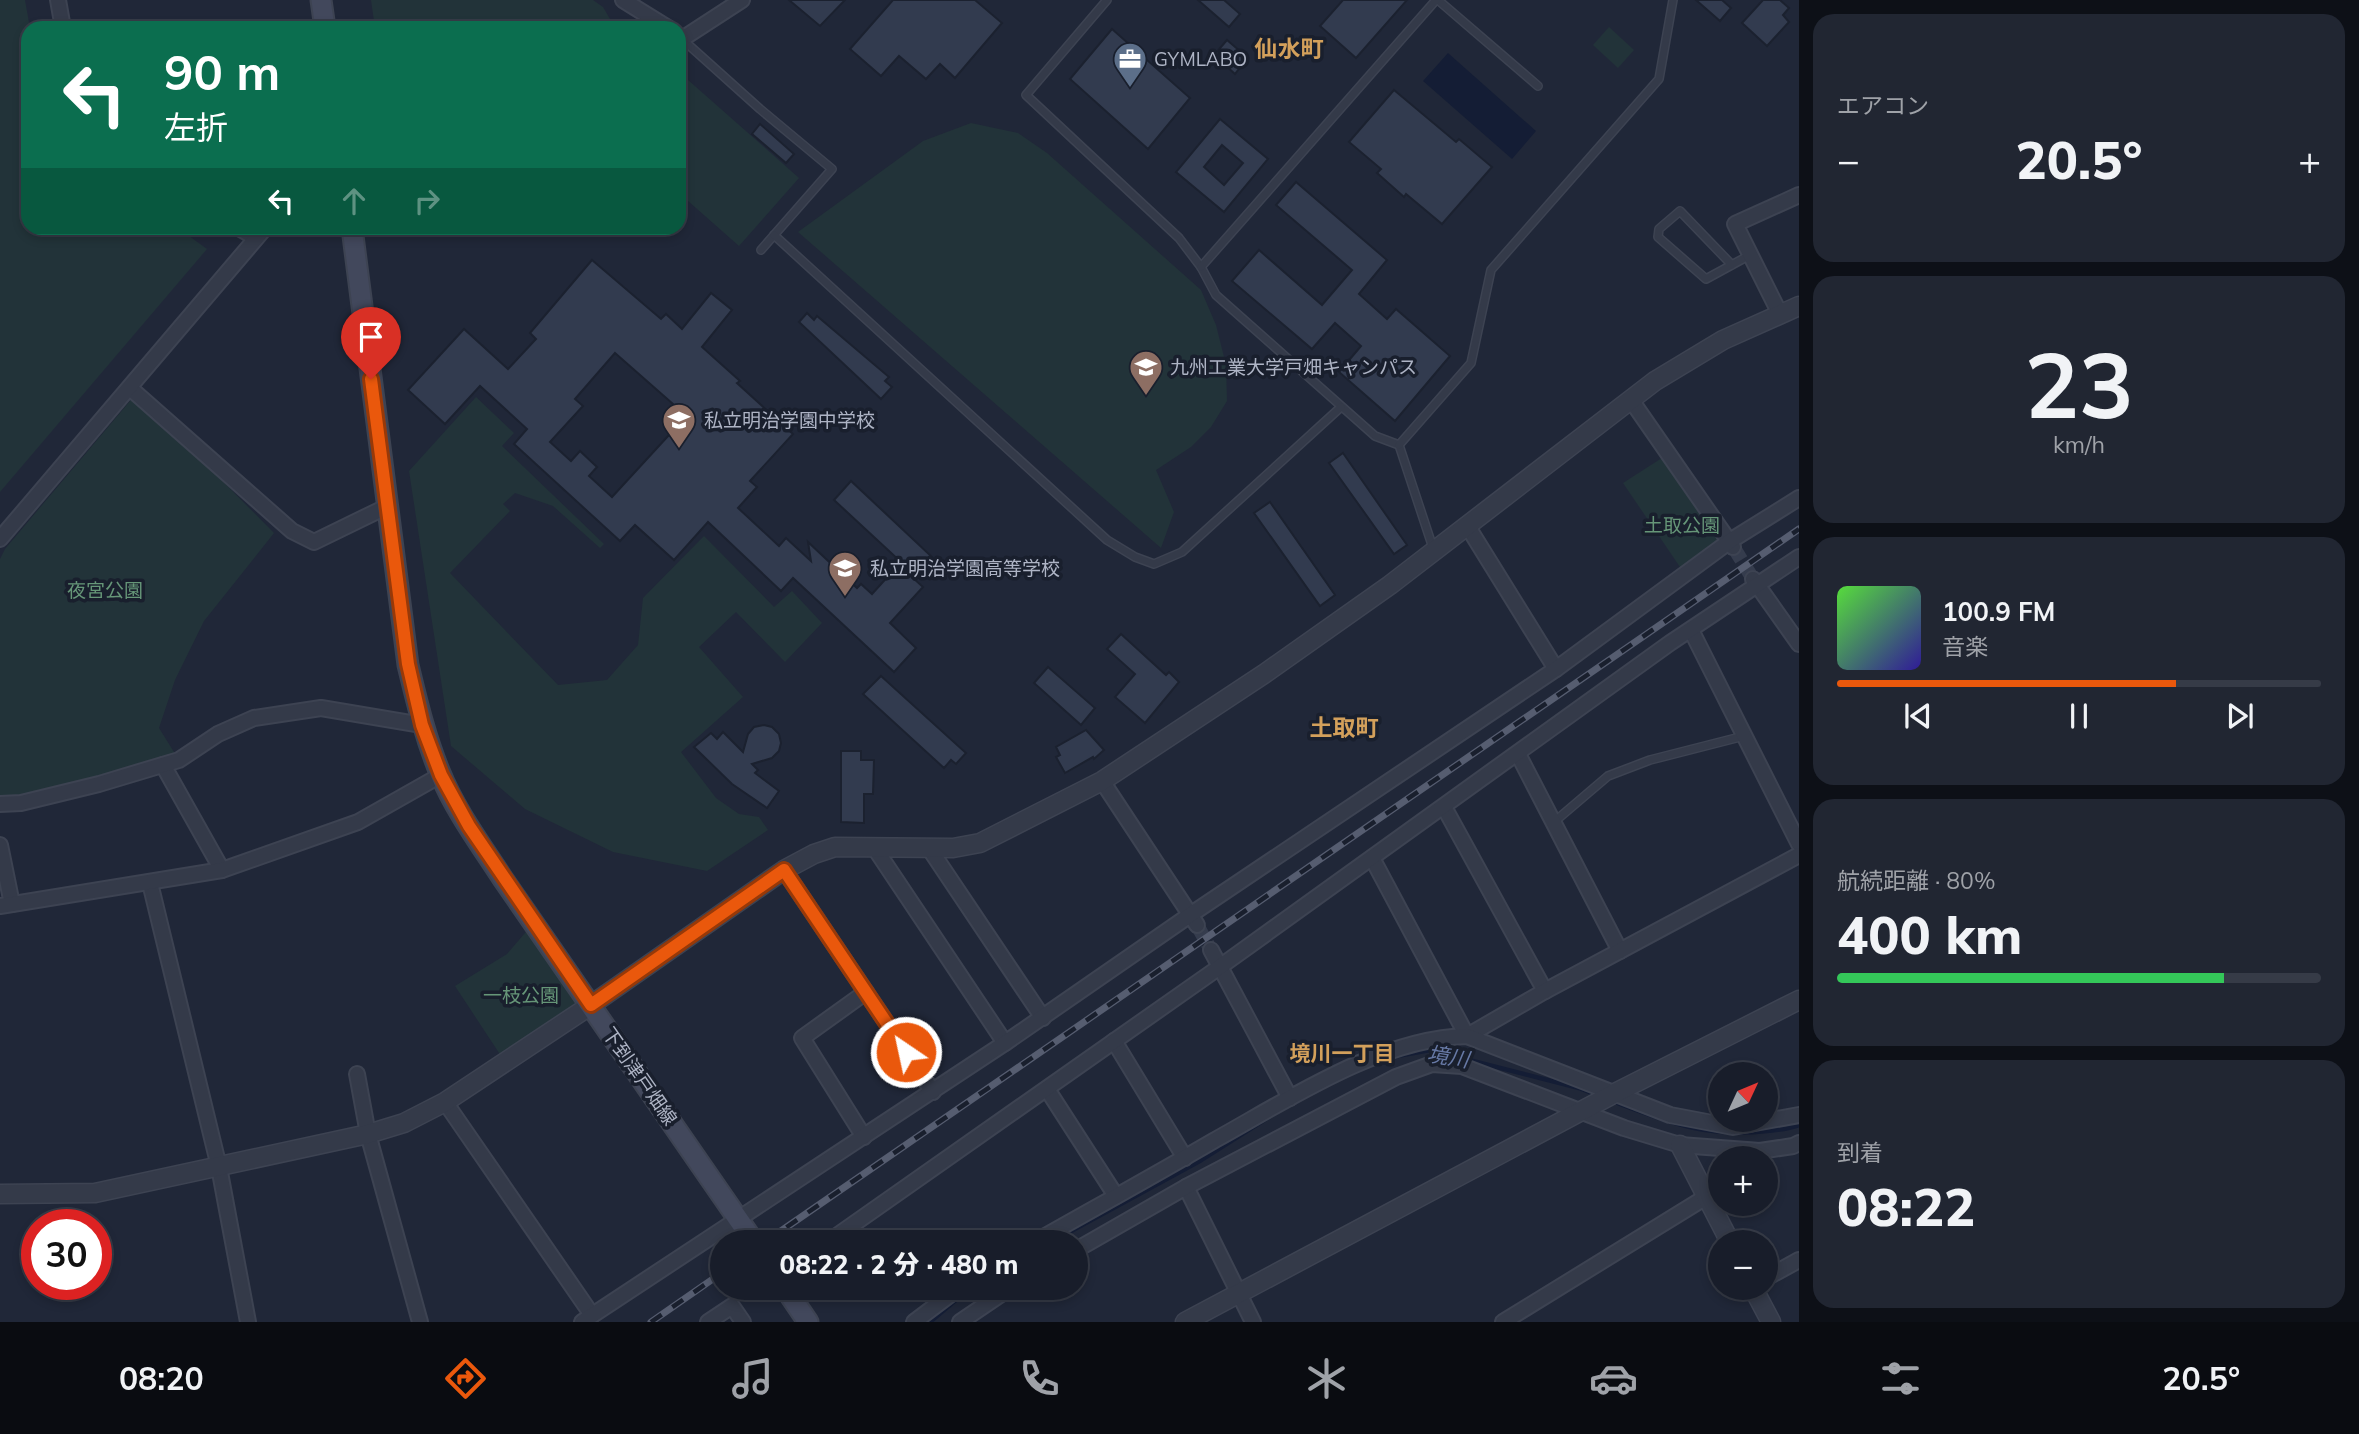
<!DOCTYPE html>
<html lang="ja">
<head>
<meta charset="utf-8">
<style>
  body { margin:0; font-family:Mulish,"Noto Sans JP",sans-serif; background:#212632; color:#f1f3f6; height:100vh; display:flex; flex-direction:column; font-size:26px; white-space:nowrap }
  * { box-sizing:border-box; margin:0 }
  p { font-size:23px; color:#9fa2a8 }
  .icon { flex:none; width:38px; height:38px; fill:none; stroke:currentColor; stroke-width:2; stroke-linecap:round; stroke-linejoin:round }
  .map { position:relative; flex:1; overflow:hidden }
  .details { display:flex; flex-direction:column; gap:14px; padding:14px; background:#0d1017; width:560px }
  .details>* { flex:none }
  .top-card { position:absolute; left:21px; top:21px; width:665px; height:214px; border-radius:21px; box-shadow:0 4px 10px #0003,0 0 0 2px #363b47; background:#0b6e4f; color:#fff; overflow:hidden }
  .needle { width:46px; rotate:46deg }
  .tools { position:absolute; left:1708px; top:1062px; display:grid; gap:14px }
  .tools a { display:grid; place-items:center; width:70px; height:70px; border-radius:50%; background:#181d2a; box-shadow:0 4px 10px #0003,0 0 0 2px #363b47; font-size:35px }
  .speed { position:absolute; left:21px; top:1209px; display:flex; gap:14px; font-size:35px; font-weight:700; text-align:center }
  .speed>* { display:grid; place-content:center; width:91px; height:91px; border-radius:50%; background:#181d2a; box-shadow:0 4px 10px #0003,0 0 0 2px #363b47; line-height:1 }
  .speed .limit { border:10px solid #d22; background:#fff; color:#111 }
  .pin { position:absolute; display:grid; place-items:center; width:60px; height:60px; color:#fff; margin:-72px -30px; border-radius:50% 50% 50% 0; rotate:-45deg; box-shadow:0 0 7px #0007 }
  .pin .icon { rotate:45deg }
  .me { position:absolute; width:77px; margin:-38px; rotate:326deg; stroke-linejoin:round; filter:drop-shadow(0 0 5px #0008) }
  .turn { display:flex; align-items:center; gap:24px; height:147px; padding:0 28px; font-size:32px }
  .turn .icon { width:91px; height:91px; stroke-width:2.5 }
  .turn b { display:block; font-size:49px; line-height:60px }
  .lanes { display:flex; align-items:center; height:66px; padding:0 28px; background:#0003; justify-content:center; gap:35px; direction:ltr }
  .lanes .off { opacity:.35 }
  .big { font-size:52px; font-weight:800; line-height:1.1 }
  .details .tile { flex:1; display:flex; flex-direction:column; justify-content:center; gap:10px; min-width:0; padding:0 24px; border-radius:21px; background:#212632 }
  .details .dial { align-items:center; gap:0 }
  .dial b { font-size:91px; line-height:1 }
  .song { display:flex; align-items:center; gap:21px }
  .cover { width:84px; height:84px; border-radius:10px; background:linear-gradient(135deg,hsl(110 70% 55%),hsl(250 70% 35%)) }
  .played { height:7px; border-radius:4px; background:linear-gradient(90deg,#ea580c 70%,#363b47 70%) }
  .keys { display:flex; justify-content:space-around; direction:ltr }
  .heat { display:flex; justify-content:space-between; align-items:center; font-size:38px; direction:ltr }
  .charge { height:10px; border-radius:5px; background:linear-gradient(90deg,#34c759 80%,#363b47 0) }
  .trip { position:absolute; left:710px; top:1230px; width:378px; height:70px; border-radius:35px; background:#181d2a; box-shadow:0 4px 10px #0003,0 0 0 2px #363b47; font-weight:800; line-height:70px; text-align:center }
  .tabs { display:flex; height:112px; justify-content:space-around; align-items:center; background:#0a0c11; color:#9fa2a8 }
  .tabs .icon { width:49px; height:49px }
  .tabs .active { color:#ea580c }
  .tabs b { font-size:32px; color:#f1f3f6 }
  main { display:flex; flex:1; min-height:0 }
  .map>svg:first-child { display:block }
  .green { fill:#223339 }
  .water { fill:#141d35 }
  .lines { fill:none; stroke-linecap:round; stroke-linejoin:round }
  .stream { stroke:#141d35; stroke-width:4.5 }
  .building { fill:#323b4f; stroke:#1b212f; stroke-width:2; fill-rule:evenodd }
  .minor-tunnel { stroke:#353c4d; stroke-width:14; stroke-dasharray:14 7; stroke-linecap:butt }
  .service-casing { stroke:#3d4352; stroke-width:10 }
  .minor-casing { stroke:#3d4352; stroke-width:18 }
  .tertiary-casing { stroke:#3d4352; stroke-width:21 }
  .secondary-casing { stroke:#3d4352; stroke-width:23 }
  .service { stroke:#343a49; stroke-width:7 }
  .minor { stroke:#343a49; stroke-width:14 }
  .tertiary { stroke:#343a49; stroke-width:18 }
  .secondary { stroke:#42485c; stroke-width:19 }
  .rail-casing { stroke:#565d70; stroke-width:7 }
  .rail { stroke:#191f2d; stroke-width:4.5; stroke-dasharray:13; stroke-linecap:butt }
  .route-casing { stroke:#983908; stroke-width:18 }
  .route { stroke:#ea580c; stroke-width:12 }
  .labels { text-anchor:middle; stroke-width:7; stroke-linejoin:round; paint-order:stroke }
  .poi-label { font-size:19px; fill:#aeb4c5; stroke:#191f2d; text-anchor:start }
  .park-label { font-size:19px; fill:#669678; stroke:#191f2d }
  .street-label { font-size:19px; fill:#aeb4c5; stroke:#191f2d }
  .neighbourhood-label { font-size:21px; font-weight:bold; fill:#d3a05b; stroke:#191f2d }
  .water-label { font-size:21px; font-style:italic; fill:#6779a5; stroke:#191f2d }
  .quarter-label { font-size:23px; font-weight:bold; fill:#d3a05b; stroke:#191f2d }
</style>
</head>
<body>
<main>
<div class="map">
<svg width="1799" height="1322" viewBox="0 0 1799 1322">
  <rect width="100%" height="100%" fill="#202738"/>
  <!-- green -->
  <g class="green">
    <polygon points="0,0 25,0 30,28 28,28 28,228 178,228 207,249 0,492"/>
    <polygon points="371,0 593,0 603,7 613,24 611,28 375,28"/>
    <polygon points="1609,27 1634,50 1618,68 1593,45"/>
    <polygon points="679,72 799,178 739,246 679,193"/>
    <polygon points="971,123 1018,133 1047,153 1201,290 1216,325 1226,365 1227,401 1211,427 1191,447 1156,470 1174,512 1161,548 798,232 923,141"/>
    <polygon points="136,394 274,533 204,621 175,680 159,728 179,760 20,798 0,797 0,559 5,549"/>
    <polygon points="476,397 514,433 502,446 604,544 600,548 553,506 515,493 503,504 510,511 450,573 558,685 607,680 638,645 643,598 704,536 774,607 792,591 822,623 785,662 736,612 699,647 743,697 681,752 716,798 739,814 759,817 768,830 707,871 613,852 525,809 451,746 409,471"/>
    <polygon points="1665,456 1724,541 1682,570 1623,483"/>
    <polygon points="531,926 586,1004 503,1059 455,986 507,954"/>
  </g>
  <!-- water -->
  <polygon class="water" points="1448,53 1536,131 1512,159 1423,81"/>
  <g class="lines">
    <!-- stream -->
    <g class="stream">
      <polyline points="1392,1057 1430,1050 1579,1088 1597,1095"/>
      <path d="M1612,1101C1668,1122 1705,1138 1767,1131C1778,1130 1789,1129 1799,1125"/>
      <polyline points="1051,1242 1198,1162 1269,1117"/>
      <polyline points="930,1322 970,1288"/>
    </g>
  </g>
  <!-- building -->
  <g class="building">
    <polygon points="789,0 845,0 820,26"/>
    <polygon points="893,0 975,0 1002,23 955,78 940,64 926,79 899,56 881,76 850,49"/>
    <polygon points="1198,0 1224,0 1240,14 1229,27"/>
    <polygon points="1343,0 1407,0 1356,58 1320,26"/>
    <polygon points="1696,0 1722,0 1731,8 1720,21"/>
    <polygon points="1763,0 1780,0 1789,8 1783,15 1789,22 1767,46 1742,23"/>
    <polygon points="1112,29 1190,98 1148,149 1070,79"/>
    <polygon points="1227,40 1248,58 1235,74 1214,55"/>
    <polygon points="1394,90 1456,142 1459,139 1492,167 1442,224 1406,194 1404,197 1377,173 1381,169 1349,142"/>
    <path d="M1220,119L1268,159L1224,212L1176,172ZM1222,145L1243,163L1224,185L1204,167Z"/>
    <polygon points="760,124 794,154 786,163 752,134"/>
    <polygon points="1296,182 1387,260 1359,294 1387,319 1396,309 1450,356 1395,421 1339,372 1361,346 1335,323 1312,349 1232,281 1259,250 1322,305 1352,270 1276,205"/>
    <path d="M592,260L661,319L666,314L682,329L711,293L732,310L702,347L740,381L737,383L793,434L750,481L757,487L738,508L779,546L786,538L811,561L808,542L857,588L861,584L872,594L901,562L834,500L851,481L932,557L913,578L923,587L890,623L916,648L894,672L793,578L781,591L708,522L674,560L635,525L620,541L514,444L527,429L480,386L445,424L408,390L464,329L508,369L536,339L530,333ZM615,353L681,411L674,418L680,423L612,497L589,476L597,467L580,451L571,461L550,442L583,406L575,399Z"/>
    <polygon points="807,313 814,320 817,316 889,377 885,381 892,387 881,399 799,322"/>
    <polygon points="1343,453 1407,545 1394,554 1329,463"/>
    <polygon points="1270,502 1335,595 1320,606 1254,513"/>
    <polygon points="1121,634 1166,675 1169,672 1179,682 1145,723 1115,697 1135,674 1107,649"/>
    <polygon points="1048,667 1095,708 1081,725 1034,683"/>
    <polygon points="881,676 966,753 956,764 951,760 944,768 863,694"/>
    <polygon points="764,725 772,727 779,734 781,743 779,751 772,758 752,764 758,770 755,773 779,791 767,808 732,784 694,747 711,733 717,739 723,732 743,752 748,734 754,727"/>
    <polygon points="1086,730 1104,750 1094,759 1093,757 1065,773 1056,757 1060,755 1056,747"/>
    <polygon points="841,751 861,751 861,760 874,760 873,794 864,794 864,823 841,822"/>
  </g>
  <g class="lines">
    <!-- minor-tunnel -->
    <g class="minor-tunnel">
      <polyline points="1734,548 1753,579"/>
      <polyline points="1197,925 1211,950"/>
    </g>
    <defs>
      <g id="service">
        <polyline points="1107,0 1026,95 1179,238 1201,267 1216,295 1375,436 1399,445 1434,551"/>
        <polyline points="1438,0 1538,86"/>
        <polyline points="682,39 760,109 832,169 761,250"/>
        <polyline points="774,235 1107,540 1135,557 1154,564 1182,552 1341,407"/>
        <polyline points="1732,265 1680,211 1659,229 1658,237 1706,279 1750,255"/>
        <polyline points="1201,267 1436,0"/>
        <polyline points="1399,445 1471,363 1491,270 1659,79 1673,0"/>
        <polyline points="1554,822 1608,776 1650,760 1744,736"/>
      </g>
      <g id="minor">
        <polyline points="58,0 63,28"/>
        <polyline points="623,0 668,28"/>
        <polyline points="679,36 682,39 742,0"/>
        <polyline points="239,228 256,238"/>
        <polyline points="1780,314 1735,224 1799,195"/>
        <polyline points="130,388 292,531 314,542 388,506"/>
        <polyline points="1631,400 1733,547"/>
        <polyline points="1468,527 1556,669"/>
        <polyline points="0,539 265,228"/>
        <polyline points="1753,579 1799,644"/>
        <polyline points="1691,630 1799,844"/>
        <polyline points="1518,754 1620,951"/>
        <polyline points="163,765 222,870"/>
        <polyline points="1102,781 1197,925"/>
        <polyline points="0,804 21,803 99,784 179,760 218,734 254,718 321,708 422,725"/>
        <polyline points="1444,807 1545,991"/>
        <polyline points="0,845 12,904"/>
        <polyline points="874,847 1005,1043"/>
        <polyline points="929,848 1043,1018"/>
        <polyline points="1372,858 1467,1036 1545,991 1799,855"/>
        <polyline points="784,870 933,1092"/>
        <polyline points="150,883 219,1167 248,1322"/>
        <polyline points="0,906 222,870 358,822 441,775"/>
        <polyline points="1211,950 1290,1098"/>
        <polyline points="1114,1041 1185,1158"/>
        <polyline points="357,1074 368,1134 420,1322"/>
        <polyline points="1047,1089 1116,1196"/>
        <polyline points="445,1102 592,1315"/>
        <polyline points="864,1137 802,1038 866,992"/>
        <polyline points="1186,1187 1253,1322"/>
        <polyline points="828,1242 1221,966 1670,643 1799,557"/>
        <path d="M1035,1242C1095,1208 1155,1175 1215,1140C1289,1099 1381,1038 1467,1036L1670,1115L1733,1127L1799,1115"/>
        <polyline points="1076,1250 1186,1187 1396,1077 1432,1064 1462,1066 1624,1128 1680,1145 1760,1151 1793,1146 1799,1143"/>
        <polyline points="1766,1278 1799,1260"/>
        <polyline points="582,1322 1005,1043 1190,915 1556,669 1730,541 1799,498"/>
        <polyline points="708,1322 732,1306 743,1322"/>
        <polyline points="914,1322 959,1288"/>
        <polyline points="960,1322 1010,1288"/>
        <polyline points="1503,1322 1706,1197"/>
      </g>
      <g id="tertiary">
        <polyline points="1680,1145 1730,1242"/>
        <polyline points="0,1194 95,1193 368,1134 404,1123 445,1102 591,1005 784,870 814,854 835,847 953,848 980,843 1102,781 1264,674 1390,585 1655,381 1723,340 1799,306"/>
        <polyline points="1753,1288 1771,1322"/>
        <polyline points="1185,1322 1617,1092 1799,1000"/>
      </g>
      <g id="secondary">
        <polyline points="321,0 325,28"/>
        <path d="M352,228L408,665C417,702 425,737 440,773C455,810 481,845 503,879L754,1242"/>
        <polyline points="785,1288 808,1322"/>
      </g>
    </defs>
    <!-- service casing -->
    <use href="#service" class="service-casing"/>
    <!-- minor casing -->
    <use href="#minor" class="minor-casing"/>
    <!-- tertiary casing -->
    <use href="#tertiary" class="tertiary-casing"/>
    <!-- secondary casing -->
    <use href="#secondary" class="secondary-casing"/>
    <!-- service -->
    <use href="#service" class="service"/>
    <!-- minor -->
    <use href="#minor" class="minor"/>
    <!-- tertiary -->
    <use href="#tertiary" class="tertiary"/>
    <!-- secondary -->
    <use href="#secondary" class="secondary"/>
    <defs>
      <g id="rail">
        <polyline points="765,1242 1799,529"/>
        <polyline points="651,1322 723,1272"/>
      </g>
    </defs>
    <!-- rail casing -->
    <use href="#rail" class="rail-casing"/>
    <!-- rail -->
    <use href="#rail" class="rail"/>
  </g>
  <g class="lines">
    <defs>
      <polyline id="route" points="371,379 408,664 422,725 441,775 469,826 591,1005 784,870 906,1052"/>
    </defs>
    <!-- route casing -->
    <use href="#route" class="route-casing"/>
    <!-- route -->
    <use href="#route" class="route"/>
  </g>
  <!-- icons -->
  <defs>
    <symbol id="office-pin" viewBox="-11 -11 22 30"><path d="M0 17L-7.5 6A9.5 9.5 0 1 1 7.5 6Z" fill="#5c6f8a" stroke="#191f2d"/><path d="M-6-3h4V-5.5h4V-3h4V5H-6ZM-1-4.5V-3h2v-1.5ZM-6 0V1H6V0Z" fill="#fff"/></symbol>
    <symbol id="university-pin" viewBox="-11 -11 22 30"><path d="M0 17L-7.5 6A9.5 9.5 0 1 1 7.5 6Z" fill="#8d6e63" stroke="#191f2d"/><path d="M0-5L7-2L0 1L-7-2ZM-4 1L0 2.5L4 1V4Q0 6-4 4Z" fill="#fff"/></symbol>
    <symbol id="school-pin" viewBox="-11 -11 22 30"><path d="M0 17L-7.5 6A9.5 9.5 0 1 1 7.5 6Z" fill="#8d6e63" stroke="#191f2d"/><path d="M0-5L7-2L0 1L-7-2ZM-4 1L0 2.5L4 1V4Q0 6-4 4Z" fill="#fff"/></symbol>
  </defs>
  <g fill-rule="evenodd">
    <use href="#office-pin" x="1111" y="40" width="38" height="52"/>
    <use href="#university-pin" x="1127" y="348" width="38" height="52"/>
    <use href="#school-pin" x="660" y="401" width="38" height="52"/>
    <use href="#school-pin" x="826" y="549" width="38" height="52"/>
  </g>
  <g class="labels">
    <!-- poi labels -->
    <g class="poi-label">
      <text x="1154" y="66">GYMLABO</text>
      <text x="1170" y="374">九州工業大学戸畑キャンパス</text>
      <text x="704" y="427">私立明治学園中学校</text>
      <text x="870" y="575">私立明治学園高等学校</text>
    </g>
    <!-- park labels -->
    <g class="park-label">
      <text x="1682" y="532">土取公園</text>
      <text x="105" y="597">夜宮公園</text>
      <text x="521" y="1002">一枝公園</text>
    </g>
    <!-- street labels -->
    <g class="street-label">
      <text transform="translate(640 1076) rotate(55)" y="7">下到津戸畑線</text>
    </g>
    <!-- neighbourhood labels -->
    <g class="neighbourhood-label">
      <text x="1342" y="1061">境川一丁目</text>
    </g>
    <!-- water labels -->
    <g class="water-label">
      <text transform="translate(1448 1057) rotate(9)" y="7">境川</text>
    </g>
    <!-- quarter labels -->
    <g class="quarter-label">
      <text x="1289" y="57">仙水町</text>
      <text x="1344" y="736">土取町</text>
    </g>
  </g>
</svg>
<div class="tools">
<a><svg class="needle" viewBox="-14 -14 28 28"><path d="M0-13l5 13h-10z" fill="#e53935"/><path d="M0 13l5-13h-10z" fill="#9fa2a8"/></svg></a>
<a>+</a>
<a>−</a>
</div>
<div class="speed"><div class="limit">30</div></div>
<div class="pin" style="left:371px;top:379px;background:#d93025"><svg class="icon" aria-label="arrive" viewBox="0 0 24 24"><path d="M6 21V4h12l-3 4 3 4H6"/></svg></div>
<svg class="me" style="left:906px;top:1052px" viewBox="-20 -20 40 40"><circle r="17" fill="#ea580c" stroke="#fff" stroke-width="3"/><path d="M0-11L8 9 0 5-8 9z" fill="#fff"/></svg>
<div class="trip">08:22 · 2 分 · 480 m</div>
<div class="top-card">
<div class="turn"><svg class="icon" aria-label="left" viewBox="0 0 24 24"><path d="M17 20v-9H6M10 6l-5 5 5 5"/></svg><div><b>90 m</b>左折</div></div>
<div class="lanes"><svg class="icon" aria-label="left" viewBox="0 0 24 24"><path d="M17 20v-9H6M10 6l-5 5 5 5"/></svg><svg class="icon off" aria-label="ahead" viewBox="0 0 24 24"><path d="M12 20V5M6 11l6-6 6 6"/></svg><svg class="icon off" aria-label="right" viewBox="0 0 24 24"><path d="M7 20v-9h11M14 6l5 5-5 5"/></svg></div>
</div>
</div>
<section class="details">
<div class="tile"><p>エアコン</p>
<div class="heat"><a>−</a><b class="big">20.5°</b><a>+</a></div>
</div>
<div class="tile dial"><b>23</b><p>km/h</p></div>
<div class="tile">
<div class="song"><i class="cover"></i><div><b>100.9 FM</b><p>音楽</p></div></div>
<div class="played"></div>
<div class="keys"><svg class="icon" aria-label="previous" viewBox="0 0 24 24"><path d="M18 5L8 12l10 7zM5 5v14"/></svg><svg class="icon" aria-label="pause" viewBox="0 0 24 24"><path d="M8 5v14M16 5v14"/></svg><svg class="icon" aria-label="next" viewBox="0 0 24 24"><path d="M6 5l10 7-10 7zM19 5v14"/></svg></div>
</div>
<div class="tile"><p>航続距離 · 80%</p><b class="big">400 km</b><div class="charge"></div></div>
<div class="tile"><p>到着</p><b class="big">08:22</b></div>
</section>
</main>
<nav class="tabs">
<b>08:20</b>
<svg class="icon active" aria-label="directions" viewBox="0 0 24 24"><path d="M12 3l9 9-9 9-9-9zM9 14v-3h6M13 9l2 2-2 2"/></svg>
<svg class="icon" aria-label="music" viewBox="0 0 24 24"><path d="M9 18V5l10-2v13"/><circle cx="6" cy="18" r="3"/><circle cx="16" cy="16" r="3"/></svg>
<svg class="icon" aria-label="phone" viewBox="0 0 24 24"><path d="M5 4h4l2 5-3 2q2 4 5 5l2-3 5 2v4C11 20 4 13 5 4z"/></svg>
<svg class="icon" aria-label="climate" viewBox="0 0 24 24"><path d="M12 3v18M4 7l16 10M4 17L20 7"/></svg>
<svg class="icon" aria-label="car" viewBox="0 0 24 24"><path d="M5 17H2v-5l4-1 3-4h7l3 4 3 1v5h-3M9 17h6M6 11h13"/><circle cx="7" cy="17" r="2"/><circle cx="17" cy="17" r="2"/></svg>
<svg class="icon" aria-label="filters" viewBox="0 0 24 24"><path d="M4 7h16M4 17h16"/><circle cx="9" cy="7" r="2"/><circle cx="15" cy="17" r="2"/></svg>
<b>20.5°</b>
</nav>
</body>
</html>
